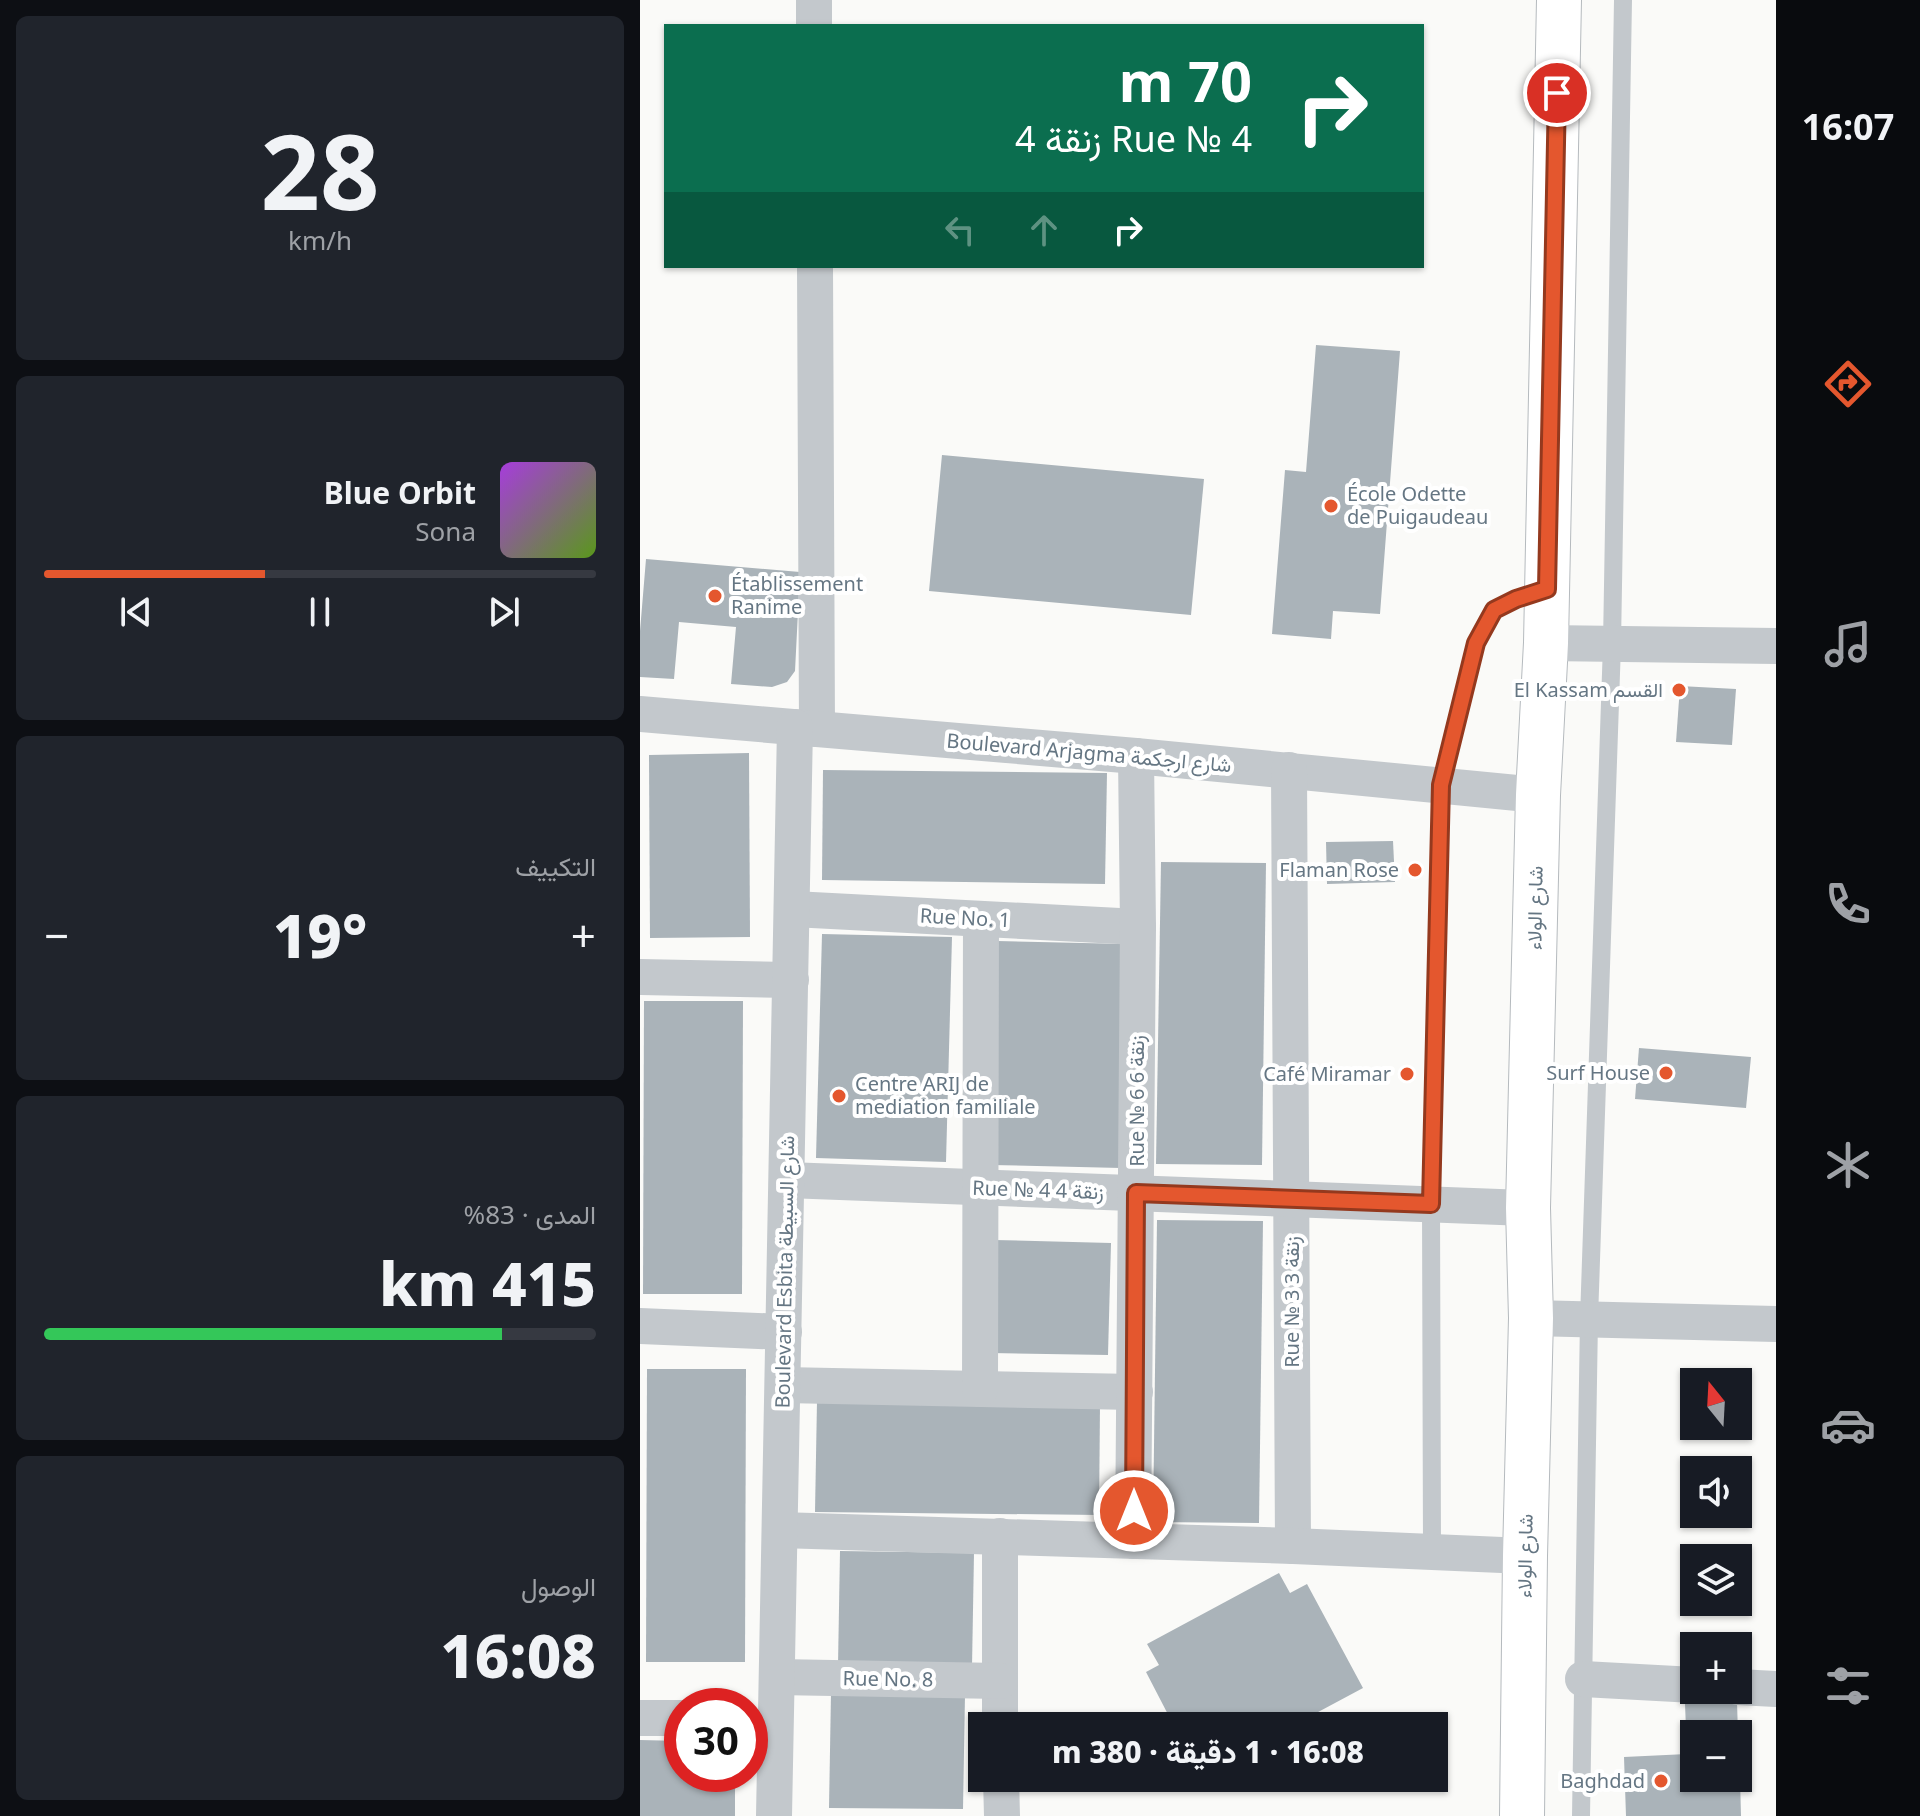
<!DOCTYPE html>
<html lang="ar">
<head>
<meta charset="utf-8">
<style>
  body { margin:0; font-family:"Noto Sans",Vazirmatn,sans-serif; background:#20242c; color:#f1f3f6; direction:rtl; height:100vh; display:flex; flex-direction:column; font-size:30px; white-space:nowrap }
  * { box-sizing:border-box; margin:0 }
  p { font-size:26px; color:#9ea1a6 }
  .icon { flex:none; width:44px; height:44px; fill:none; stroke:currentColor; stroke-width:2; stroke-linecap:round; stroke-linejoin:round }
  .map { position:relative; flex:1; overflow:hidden; direction:ltr }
  .details { display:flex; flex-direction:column; gap:16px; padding:16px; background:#0d0f14; width:640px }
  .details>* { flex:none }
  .banner { position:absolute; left:24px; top:24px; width:760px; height:244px; border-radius:0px; box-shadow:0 2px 6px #0004; direction:rtl; background:#0b6e4f; color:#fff; overflow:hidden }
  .needle { width:52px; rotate:342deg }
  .fabs { position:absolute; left:1040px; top:1368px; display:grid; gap:16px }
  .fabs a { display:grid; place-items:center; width:72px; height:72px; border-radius:0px; background:#171b24; box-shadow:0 2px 6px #0004; font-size:40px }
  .speed { position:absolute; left:24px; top:1688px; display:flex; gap:16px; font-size:40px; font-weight:700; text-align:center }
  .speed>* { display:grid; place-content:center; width:104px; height:104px; border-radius:50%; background:#171b24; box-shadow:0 2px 6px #0004; line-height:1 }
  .speed .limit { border:12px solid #d22; background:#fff; color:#111 }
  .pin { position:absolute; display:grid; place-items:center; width:68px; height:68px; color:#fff; margin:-34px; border:4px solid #fff; border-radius:50%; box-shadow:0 2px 8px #0007 }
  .me { position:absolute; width:88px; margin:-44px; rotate:0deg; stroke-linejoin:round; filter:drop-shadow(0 0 6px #0008) }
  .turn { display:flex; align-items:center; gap:28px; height:168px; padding:0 40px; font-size:36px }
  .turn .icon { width:104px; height:104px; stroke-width:2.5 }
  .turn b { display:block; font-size:56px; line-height:68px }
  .lanes { display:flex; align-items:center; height:76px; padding:0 40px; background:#0003; justify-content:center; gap:40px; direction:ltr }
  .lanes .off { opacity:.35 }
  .big { font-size:60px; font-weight:800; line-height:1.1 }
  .details .tile { flex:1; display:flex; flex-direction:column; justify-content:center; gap:12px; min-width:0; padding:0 28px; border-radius:12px; background:#20242c }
  .details .dial { align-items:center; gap:0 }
  .dial b { font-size:104px; line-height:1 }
  .song { display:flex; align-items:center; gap:24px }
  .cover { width:96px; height:96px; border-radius:12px; background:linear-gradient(135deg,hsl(280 70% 55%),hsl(90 70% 35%)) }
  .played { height:8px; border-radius:4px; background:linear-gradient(90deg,#e4572e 40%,#363941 40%) }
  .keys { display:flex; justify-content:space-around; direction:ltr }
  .heat { display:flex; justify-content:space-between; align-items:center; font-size:44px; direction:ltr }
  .charge { height:12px; border-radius:6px; background:linear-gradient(90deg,#34c759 83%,#363941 0) }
  .trip { position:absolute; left:328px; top:1712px; width:480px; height:80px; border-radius:0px; background:#171b24; box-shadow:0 2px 6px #0004; font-weight:800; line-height:80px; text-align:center; direction:rtl }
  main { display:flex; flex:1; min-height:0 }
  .tab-bar { display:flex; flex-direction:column; width:144px; justify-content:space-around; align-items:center; background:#090b0e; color:#9ea1a6 }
  .tab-bar .icon { width:56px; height:56px }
  .tab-bar .active { color:#e4572e }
  .tab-bar b { font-size:36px; color:#f1f3f6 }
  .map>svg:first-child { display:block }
  .building { fill:#aab3b9 }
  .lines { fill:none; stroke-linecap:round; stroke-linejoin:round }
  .primary-casing { stroke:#b5babe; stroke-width:46 }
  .service { stroke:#c3c8cc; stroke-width:18 }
  .minor { stroke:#c3c8cc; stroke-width:36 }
  .primary { stroke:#fff; stroke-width:44 }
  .route-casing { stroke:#94391e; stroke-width:20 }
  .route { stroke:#e4572e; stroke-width:14 }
  .poi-dot { fill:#e4572e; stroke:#fff; stroke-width:3 }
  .labels { text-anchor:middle; stroke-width:8; stroke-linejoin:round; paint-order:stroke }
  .poi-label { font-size:20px; fill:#657683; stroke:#fff; text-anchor:end }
  .street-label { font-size:20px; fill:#657683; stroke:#fff }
</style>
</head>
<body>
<main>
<nav class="tab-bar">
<b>16:07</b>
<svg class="icon active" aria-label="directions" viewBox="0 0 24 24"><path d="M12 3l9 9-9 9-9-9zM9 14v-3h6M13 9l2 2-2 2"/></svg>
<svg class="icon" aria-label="music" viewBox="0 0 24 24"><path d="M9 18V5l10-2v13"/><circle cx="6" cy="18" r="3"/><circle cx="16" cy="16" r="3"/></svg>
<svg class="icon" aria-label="phone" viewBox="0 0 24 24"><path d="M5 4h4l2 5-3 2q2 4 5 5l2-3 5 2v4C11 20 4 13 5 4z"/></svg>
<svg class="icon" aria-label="climate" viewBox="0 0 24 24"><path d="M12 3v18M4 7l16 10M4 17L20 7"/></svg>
<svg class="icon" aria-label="car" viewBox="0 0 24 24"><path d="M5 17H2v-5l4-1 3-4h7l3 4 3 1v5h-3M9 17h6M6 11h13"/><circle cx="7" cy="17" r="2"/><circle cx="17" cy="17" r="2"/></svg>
<svg class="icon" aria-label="filters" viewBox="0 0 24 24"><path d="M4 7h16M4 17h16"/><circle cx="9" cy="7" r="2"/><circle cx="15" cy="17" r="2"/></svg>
</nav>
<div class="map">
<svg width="1136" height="1816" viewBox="0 0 1136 1816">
  <rect width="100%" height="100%" fill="#fafaf8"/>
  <!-- building -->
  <g class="building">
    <polygon points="676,345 760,351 740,614 693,611 691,639 632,634 645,470 666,472"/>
    <polygon points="302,455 564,479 551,615 289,591"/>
    <polygon points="6,559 160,572 155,671 147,682 132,687 91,684 96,627 39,622 34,679 0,677 0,631"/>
    <polygon points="1040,686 1096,689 1092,745 1036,742"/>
    <polygon points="109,753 110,937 10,938 9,755"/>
    <polygon points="183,770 467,773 465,884 182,880"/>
    <polygon points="753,841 755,882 687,884 686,842"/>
    <polygon points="521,862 626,863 622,1165 516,1164"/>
    <polygon points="182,934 312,937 306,1162 176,1158"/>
    <polygon points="357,941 487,944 481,1168 351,1165"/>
    <polygon points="4,1001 103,1001 102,1294 3,1294"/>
    <polygon points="999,1048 1111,1057 1106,1108 995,1099"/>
    <polygon points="517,1220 623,1221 619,1523 513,1522"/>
    <polygon points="354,1240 471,1243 468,1355 351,1353"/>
    <polygon points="7,1369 106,1369 105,1662 6,1662"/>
    <polygon points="177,1401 460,1404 459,1515 175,1512"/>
    <polygon points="200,1551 334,1553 332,1667 198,1665"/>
    <polygon points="639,1573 650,1593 667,1584 723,1688 652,1726 534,1726 506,1672 519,1665 507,1644"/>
    <polygon points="191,1693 325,1695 323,1809 189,1808"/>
    <polygon points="1097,1702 1098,1734 1054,1734 1054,1778 1100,1778 1101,1816 986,1816 984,1757 1047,1754 1045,1704"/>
    <polygon points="0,1740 42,1741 42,1774 95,1774 95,1816 0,1816"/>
  </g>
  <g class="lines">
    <defs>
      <polyline id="primary" points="882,1816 885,1556 891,1318 888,1208 898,795 906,643 919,0"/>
    </defs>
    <!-- primary casing -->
    <use href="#primary" class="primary-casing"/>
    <!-- service -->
    <g class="service">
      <polyline points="792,1552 791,1204 801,785 836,643 854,610 876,599 907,589"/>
      <polyline points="941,1816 949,1319 972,644 983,0"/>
    </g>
    <!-- minor -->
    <g class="minor">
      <polyline points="174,0 174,26"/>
      <polyline points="175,266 177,729"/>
      <polyline points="906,643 1136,646"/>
      <polyline points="0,714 496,756 898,795"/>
      <polyline points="649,770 653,1546"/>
      <polyline points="153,909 498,927"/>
      <polyline points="0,977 151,980"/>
      <polyline points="147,1180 888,1208"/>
      <polyline points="891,1318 1136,1324"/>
      <polyline points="0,1326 144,1332"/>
      <polyline points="143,1385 495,1392"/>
      <polyline points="340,1389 341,919"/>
      <polyline points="140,1530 653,1546 885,1556"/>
      <polyline points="360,1536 360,1726"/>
      <polyline points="493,1541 498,927 496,756"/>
      <polyline points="137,1677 360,1681"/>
      <polyline points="943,1679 1054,1685"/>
      <polyline points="1098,1687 1136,1689"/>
      <polyline points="0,1718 42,1718"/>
      <polyline points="361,1778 362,1816"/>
      <polyline points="134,1816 155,727"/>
    </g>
    <!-- primary -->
    <use href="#primary" class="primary"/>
  </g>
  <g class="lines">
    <defs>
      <polyline id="route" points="494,1511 496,1193 791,1204 801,785 836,643 854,610 876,599 907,589 917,93"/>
    </defs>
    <!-- route casing -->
    <use href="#route" class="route-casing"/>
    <!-- route -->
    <use href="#route" class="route"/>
  </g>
  <!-- markers -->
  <g class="poi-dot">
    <circle cx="691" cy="506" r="8"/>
    <circle cx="75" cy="596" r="8"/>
    <circle cx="1039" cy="690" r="8"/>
    <circle cx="775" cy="870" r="8"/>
    <circle cx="1026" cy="1073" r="8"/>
    <circle cx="767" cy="1074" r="8"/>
    <circle cx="199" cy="1096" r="8"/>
    <circle cx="1021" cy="1781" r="8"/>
  </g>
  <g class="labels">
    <!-- poi labels -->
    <g class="poi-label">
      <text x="707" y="501" text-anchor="start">École Odette<tspan x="707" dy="23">de Puigaudeau</tspan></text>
      <text x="91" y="591" text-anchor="start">Établissement<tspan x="91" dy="23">Ranime</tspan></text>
      <text x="1023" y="697">El Kassam القسم</text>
      <text x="759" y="877">Flaman Rose</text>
      <text x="1010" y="1080">Surf House</text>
      <text x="751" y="1081">Café Miramar</text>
      <text x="215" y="1091" text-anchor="start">Centre ARIJ de<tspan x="215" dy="23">mediation familiale</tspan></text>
      <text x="1005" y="1788">Baghdad</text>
    </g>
    <!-- street labels -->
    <g class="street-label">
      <text transform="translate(449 753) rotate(5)" y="7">Boulevard Arjagma شارع ارجكمة</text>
      <text transform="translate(895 908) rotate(-89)" y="7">شارع الولاء</text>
      <text transform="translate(325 918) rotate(3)" y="7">Rue No. 1</text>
      <text transform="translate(497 1101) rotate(-90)" y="7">Rue № 6 زنقة 6</text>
      <text transform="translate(398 1190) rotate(2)" y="7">Rue № 4 زنقة 4</text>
      <text transform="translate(145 1272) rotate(-89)" y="7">Boulevard Esbita شارع السبيطة</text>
      <text transform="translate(652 1302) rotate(-90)" y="7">Rue № 3 زنقة 3</text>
      <text transform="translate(885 1556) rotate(-89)" y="7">شارع الولاء</text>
      <text transform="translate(248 1679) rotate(1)" y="7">Rue No. 8</text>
    </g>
  </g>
</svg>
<div class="fabs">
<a><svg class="needle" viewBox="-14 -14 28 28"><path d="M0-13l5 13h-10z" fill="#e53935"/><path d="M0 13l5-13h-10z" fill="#9ea1a6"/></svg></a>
<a><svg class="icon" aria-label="sound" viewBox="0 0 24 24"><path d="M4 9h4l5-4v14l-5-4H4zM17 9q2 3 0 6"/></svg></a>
<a><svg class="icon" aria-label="layers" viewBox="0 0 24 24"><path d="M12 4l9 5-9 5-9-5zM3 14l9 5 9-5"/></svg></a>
<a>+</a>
<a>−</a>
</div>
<div class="speed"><div class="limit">30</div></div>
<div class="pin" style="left:917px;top:93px;background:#d93025"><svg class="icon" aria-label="arrive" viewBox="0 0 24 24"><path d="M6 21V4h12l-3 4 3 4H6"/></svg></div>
<svg class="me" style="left:494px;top:1511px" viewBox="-20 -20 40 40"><circle r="17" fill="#e4572e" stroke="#fff" stroke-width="3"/><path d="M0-11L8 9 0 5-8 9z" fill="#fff"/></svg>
<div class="trip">16:08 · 1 دقيقة · 380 m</div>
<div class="banner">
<div class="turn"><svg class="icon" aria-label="right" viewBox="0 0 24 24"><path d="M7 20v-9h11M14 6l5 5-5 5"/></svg><div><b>70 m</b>Rue № 4 زنقة 4</div></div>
<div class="lanes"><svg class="icon off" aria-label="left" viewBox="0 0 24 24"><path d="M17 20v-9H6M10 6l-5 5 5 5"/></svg><svg class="icon off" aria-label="ahead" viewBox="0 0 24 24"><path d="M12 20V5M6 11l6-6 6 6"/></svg><svg class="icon" aria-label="right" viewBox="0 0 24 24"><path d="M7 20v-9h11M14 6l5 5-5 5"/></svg></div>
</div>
</div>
<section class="details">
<div class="tile dial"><b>28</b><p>km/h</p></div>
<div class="tile">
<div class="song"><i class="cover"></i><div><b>Blue Orbit</b><p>Sona</p></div></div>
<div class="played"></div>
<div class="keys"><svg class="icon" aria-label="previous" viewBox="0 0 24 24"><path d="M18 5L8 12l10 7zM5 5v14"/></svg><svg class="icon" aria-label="pause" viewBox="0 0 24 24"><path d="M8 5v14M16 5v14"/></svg><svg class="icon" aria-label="next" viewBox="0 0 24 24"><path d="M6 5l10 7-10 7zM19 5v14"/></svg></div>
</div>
<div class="tile"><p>التكييف</p>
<div class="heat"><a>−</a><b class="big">19°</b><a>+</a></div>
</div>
<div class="tile"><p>المدى · 83%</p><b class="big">415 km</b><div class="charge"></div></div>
<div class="tile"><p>الوصول</p><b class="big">16:08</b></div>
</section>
</main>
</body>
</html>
